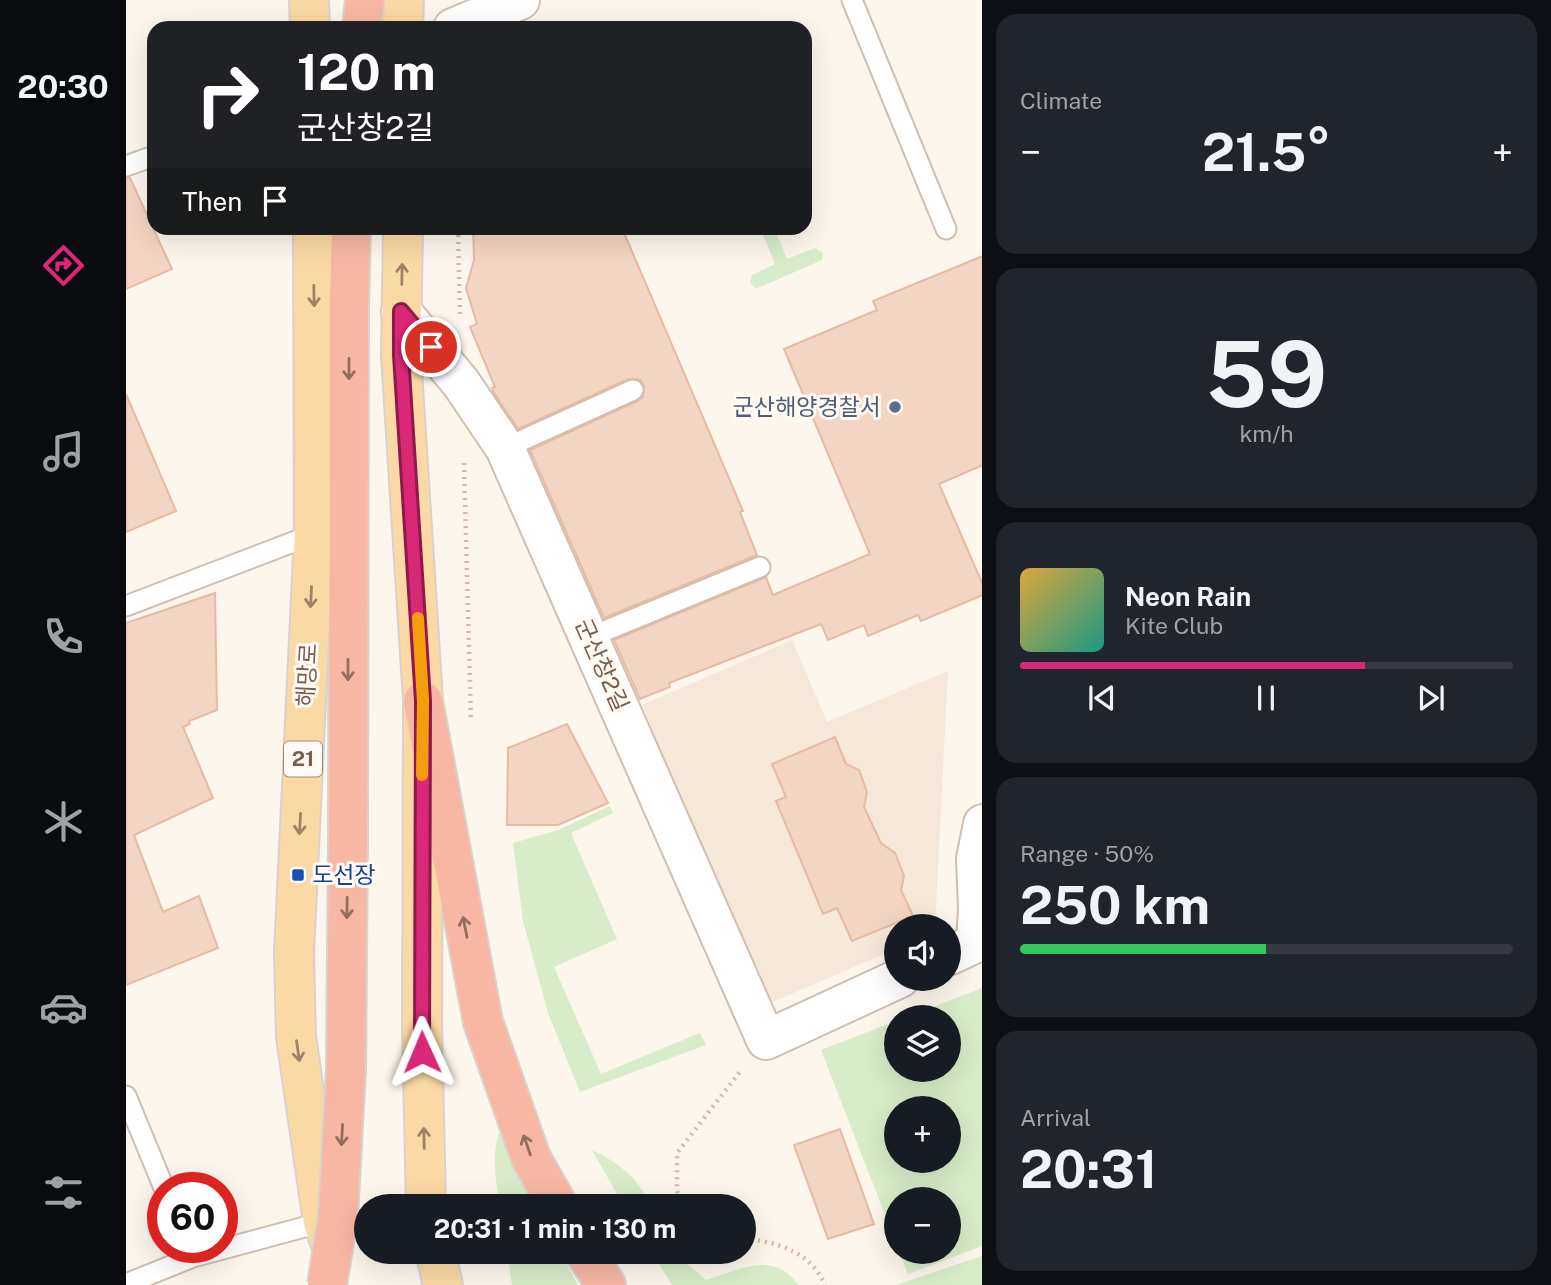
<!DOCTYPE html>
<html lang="en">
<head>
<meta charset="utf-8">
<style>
  body { margin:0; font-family:"Public Sans","Noto Sans KR",sans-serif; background:#20242c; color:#f1f3f6; height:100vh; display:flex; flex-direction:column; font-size:26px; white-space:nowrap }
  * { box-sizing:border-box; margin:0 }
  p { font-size:23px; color:#9ea1a6 }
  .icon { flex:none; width:38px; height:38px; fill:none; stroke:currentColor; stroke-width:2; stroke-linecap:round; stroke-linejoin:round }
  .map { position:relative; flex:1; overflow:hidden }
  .details { display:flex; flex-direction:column; gap:14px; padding:14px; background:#0d0f14; width:569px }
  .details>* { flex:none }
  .guide { position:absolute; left:21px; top:21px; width:665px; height:214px; border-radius:21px; box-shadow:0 7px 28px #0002; background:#202124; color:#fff; overflow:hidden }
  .fabs { position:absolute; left:758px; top:914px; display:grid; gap:14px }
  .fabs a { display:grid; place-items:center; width:77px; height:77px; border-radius:50%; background:#171b24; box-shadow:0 7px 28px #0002; font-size:35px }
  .speed { position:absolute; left:21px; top:1172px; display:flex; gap:14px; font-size:35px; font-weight:700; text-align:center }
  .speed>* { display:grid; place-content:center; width:91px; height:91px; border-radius:50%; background:#171b24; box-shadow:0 7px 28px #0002; line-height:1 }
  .speed .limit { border:10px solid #d22; background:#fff; color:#111 }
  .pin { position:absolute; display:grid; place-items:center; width:60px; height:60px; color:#fff; margin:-30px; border:4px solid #fff; border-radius:50%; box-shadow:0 2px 7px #0007 }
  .me { position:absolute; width:77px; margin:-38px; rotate:359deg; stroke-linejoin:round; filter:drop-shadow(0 0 5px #0008) }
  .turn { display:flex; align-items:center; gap:24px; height:147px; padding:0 35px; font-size:32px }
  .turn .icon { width:91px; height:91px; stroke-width:2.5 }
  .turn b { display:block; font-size:49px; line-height:60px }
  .then { display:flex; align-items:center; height:66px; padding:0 35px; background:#0003; gap:14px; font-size:26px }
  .big { font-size:52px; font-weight:700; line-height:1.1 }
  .details .widget { flex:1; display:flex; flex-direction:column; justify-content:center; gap:10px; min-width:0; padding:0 24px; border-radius:21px; background:#20242c }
  .details .dial { align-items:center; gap:0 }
  .dial b { font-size:91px; line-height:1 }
  .song { display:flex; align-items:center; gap:21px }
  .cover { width:84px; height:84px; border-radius:10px; background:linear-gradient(135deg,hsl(40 70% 55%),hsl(170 70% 35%)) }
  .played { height:7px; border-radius:4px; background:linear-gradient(90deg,#db2777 70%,#363941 70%) }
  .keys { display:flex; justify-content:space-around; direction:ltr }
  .heat { display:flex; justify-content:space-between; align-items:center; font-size:38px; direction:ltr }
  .charge { height:10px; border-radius:5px; background:linear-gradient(90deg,#34c759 50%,#363941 0) }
  .trip { position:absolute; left:228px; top:1194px; width:402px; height:70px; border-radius:35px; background:#171b24; box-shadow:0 7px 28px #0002; font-weight:700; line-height:70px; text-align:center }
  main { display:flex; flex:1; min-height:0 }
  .menu { display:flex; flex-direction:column; width:126px; justify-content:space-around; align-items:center; background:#090b0e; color:#9ea1a6 }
  .menu .icon { width:49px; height:49px }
  .menu .current { color:#db2777 }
  .menu b { font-size:32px; color:#f1f3f6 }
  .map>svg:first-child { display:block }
  .residential { fill:#f5e8da }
  .green { fill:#d8ecc9; fill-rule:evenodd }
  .building { fill:#f3d5c3; stroke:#e6bba3; stroke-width:2 }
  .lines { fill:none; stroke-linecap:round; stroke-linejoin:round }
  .lane-casing { stroke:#d1beb0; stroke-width:23 }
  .street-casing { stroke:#d1beb0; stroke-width:42 }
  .secondary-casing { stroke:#d6c0b0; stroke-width:42 }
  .primary-casing { stroke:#dad1cd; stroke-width:42 }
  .highway-casing { stroke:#dad1cd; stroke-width:42 }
  .path { stroke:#d9b8a5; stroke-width:4.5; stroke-dasharray:2 5; stroke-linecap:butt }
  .lane { stroke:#fff; stroke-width:19 }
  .street { stroke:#fff; stroke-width:38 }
  .secondary { stroke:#fff; stroke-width:38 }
  .primary { stroke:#fbd9a5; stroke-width:38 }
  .highway { stroke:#f7b7a3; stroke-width:38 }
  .highway-bridge-casing { stroke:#dad1cd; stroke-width:42; stroke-linecap:butt }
  .highway-bridge { stroke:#f7b7a3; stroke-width:38 }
  .oneway { stroke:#a18267 }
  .oneway2 { stroke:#936e5e }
  .route-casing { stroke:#8e194d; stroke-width:18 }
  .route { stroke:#db2777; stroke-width:12 }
  .slow { stroke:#f59e0b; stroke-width:12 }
  .service-dot { fill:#5c6f8a; stroke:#fffaf3; stroke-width:2.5 }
  .transit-dot { fill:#1a4fb4; stroke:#fffaf3; stroke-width:2.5 }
  .labels { text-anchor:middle; stroke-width:6; stroke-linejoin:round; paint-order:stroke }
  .shield { fill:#fffaf3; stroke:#a28b7f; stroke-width:2 }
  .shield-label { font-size:21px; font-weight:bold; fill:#7a5c4d }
  .service-label { font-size:23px; fill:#4e5e75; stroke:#fffaf3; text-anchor:end }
  .street-label { font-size:23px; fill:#7a5c4d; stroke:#fffaf3 }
  .transit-label { font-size:23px; fill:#164399; stroke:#fffaf3; text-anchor:start }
</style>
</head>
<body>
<main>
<nav class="menu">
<b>20:30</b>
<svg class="icon current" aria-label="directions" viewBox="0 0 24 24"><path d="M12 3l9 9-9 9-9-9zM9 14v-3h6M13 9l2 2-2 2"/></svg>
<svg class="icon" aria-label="music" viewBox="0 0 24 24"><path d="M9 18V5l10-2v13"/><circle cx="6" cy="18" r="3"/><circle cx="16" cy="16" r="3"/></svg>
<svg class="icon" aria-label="phone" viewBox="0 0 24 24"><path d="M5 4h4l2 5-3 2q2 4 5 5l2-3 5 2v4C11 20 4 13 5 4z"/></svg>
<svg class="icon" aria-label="climate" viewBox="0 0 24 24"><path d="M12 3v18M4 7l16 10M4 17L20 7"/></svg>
<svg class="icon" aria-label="car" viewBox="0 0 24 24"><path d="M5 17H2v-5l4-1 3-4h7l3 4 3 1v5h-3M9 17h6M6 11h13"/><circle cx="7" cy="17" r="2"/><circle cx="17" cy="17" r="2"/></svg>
<svg class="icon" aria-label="filters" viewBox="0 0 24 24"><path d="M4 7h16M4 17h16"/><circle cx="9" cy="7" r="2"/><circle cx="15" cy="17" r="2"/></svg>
</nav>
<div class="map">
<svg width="857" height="1285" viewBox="0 0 857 1285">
  <rect width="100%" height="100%" fill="#fdf6ec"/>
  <!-- residential -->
  <polygon class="residential" points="666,640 701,722 822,671 809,926 770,926 770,949 642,1004 516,705"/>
  <!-- green -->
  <g class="green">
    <polygon points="634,228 648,228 661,259 689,248 697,253 696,260 634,287 629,288 624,282 626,275 649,264"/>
    <polygon points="484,806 487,813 445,833 491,939 428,967 475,1074 574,1033 580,1045 454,1092 422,1013 397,921 387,843 432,830"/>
    <path d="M856,988V1246L782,1274L773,1251H822V1199H770V1243L695,1050L770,1021V1069H822V1017H781ZM770,1108H822V1160H770Z"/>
    <path d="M373,1132L410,1206H374C370,1181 365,1157 373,1132Z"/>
    <path d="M466,1150C496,1165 509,1176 526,1206H498Z"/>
    <polygon points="381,1251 434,1251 452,1285 386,1285"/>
    <path d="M525,1251H552L559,1262L580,1280C614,1270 647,1249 672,1285H546Z"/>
    <polygon points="856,1256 856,1285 770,1285"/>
  </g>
  <!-- building -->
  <g class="building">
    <polygon points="4,178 46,269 0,289 0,178"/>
    <polygon points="347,228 496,228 617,511 614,512 631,555 478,618 404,450 512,401 517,397 518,386 514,380 502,379 392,429 368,393 366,388 369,387 344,327 351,324 340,288 348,260"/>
    <polygon points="857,256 857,465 813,484 857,585 857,595 795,621 792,615 742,636 738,625 702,640 695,624 543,683 544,687 514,699 488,640 640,577 647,595 744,554 658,349 751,310 747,301"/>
    <polygon points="0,394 50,511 0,532"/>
    <polygon points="89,593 91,710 63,721 64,724 57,727 87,798 8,835 37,912 73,896 92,948 0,985 0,623"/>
    <polygon points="441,724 482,803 432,825 381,825 382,748"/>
    <polygon points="709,737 720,764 733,770 741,792 738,807 755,843 769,853 778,876 775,890 787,916 726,941 711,908 697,914 650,801 660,797 646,764"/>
    <polygon points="714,1129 748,1224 702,1239 668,1145"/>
  </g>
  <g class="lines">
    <defs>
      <g id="lane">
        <polyline points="726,0 820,229"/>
        <polyline points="0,166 28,156"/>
        <polyline points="379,448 507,390"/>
        <polyline points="0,606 188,534"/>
        <polyline points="464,637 634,567"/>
        <polyline points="0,1096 38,1188"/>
        <polyline points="0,1284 67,1257 197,1222"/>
      </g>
      <g id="street">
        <polyline points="275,311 335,383 379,448 640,1040 774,978"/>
        <polyline points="822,956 850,943 852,908 850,859 857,824"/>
      </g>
      <polyline id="secondary" points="327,28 394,0"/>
      <g id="primary">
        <polyline points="183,0 184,28"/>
        <polyline points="277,28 278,0"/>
        <polyline points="187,228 188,534 168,953 170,1037 197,1222 206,1247"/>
        <polyline points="277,228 275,355 297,701 296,1026 300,1206"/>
        <polyline points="309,1251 317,1285"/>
      </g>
      <g id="highway">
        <polyline points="236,28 239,0"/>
        <polyline points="297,701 357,1022 405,1158 432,1206"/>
        <polyline points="222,840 223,303 225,228"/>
        <polyline points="458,1251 480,1285"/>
      </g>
    </defs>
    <!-- lane casing -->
    <use href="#lane" class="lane-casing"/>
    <!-- street casing -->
    <use href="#street" class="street-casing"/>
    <!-- secondary casing -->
    <use href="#secondary" class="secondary-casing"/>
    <!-- primary casing -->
    <use href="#primary" class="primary-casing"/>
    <!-- highway casing -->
    <use href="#highway" class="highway-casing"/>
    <!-- path -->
    <g class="path">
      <polyline points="332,228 334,318"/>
      <polyline points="338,463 345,720"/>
      <polyline points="557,1206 551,1191 551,1153 616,1069"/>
      <path d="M618,1239C650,1241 685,1252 699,1285"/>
    </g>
    <!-- lane -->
    <use href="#lane" class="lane"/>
    <!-- street -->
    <use href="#street" class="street"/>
    <!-- secondary -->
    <use href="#secondary" class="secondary"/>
    <!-- primary -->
    <use href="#primary" class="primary"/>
    <!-- highway -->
    <use href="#highway" class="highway"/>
    <defs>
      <polyline id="highway-bridge" points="201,1285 212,1216 220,1070 222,840"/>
    </defs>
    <!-- highway-bridge casing -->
    <use href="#highway-bridge" class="highway-bridge-casing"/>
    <!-- highway-bridge -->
    <use href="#highway-bridge" class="highway-bridge"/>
  </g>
  <!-- one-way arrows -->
  <defs><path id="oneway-shaft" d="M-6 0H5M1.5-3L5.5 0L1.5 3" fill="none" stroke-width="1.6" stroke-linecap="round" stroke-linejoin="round" transform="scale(1.75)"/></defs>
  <g class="oneway">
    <use href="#oneway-shaft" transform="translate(276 274) rotate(-89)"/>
    <use href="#oneway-shaft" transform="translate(188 296) rotate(89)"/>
    <use href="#oneway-shaft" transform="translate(185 597) rotate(93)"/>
    <use href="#oneway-shaft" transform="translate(174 824) rotate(93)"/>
    <use href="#oneway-shaft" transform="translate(172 1051) rotate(82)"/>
    <use href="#oneway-shaft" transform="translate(298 1138) rotate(-91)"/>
  </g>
  <g class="oneway2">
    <use href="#oneway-shaft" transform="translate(223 369) rotate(90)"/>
    <use href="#oneway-shaft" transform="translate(222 670) rotate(90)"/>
    <use href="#oneway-shaft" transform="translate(221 908) rotate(91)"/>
    <use href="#oneway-shaft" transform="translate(339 927) rotate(-101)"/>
    <use href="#oneway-shaft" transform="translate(216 1135) rotate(93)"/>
    <use href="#oneway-shaft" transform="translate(401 1145) rotate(-109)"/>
  </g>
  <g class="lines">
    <defs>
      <polyline id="route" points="296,1052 297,701 275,355 275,311 305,347"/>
    </defs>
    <!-- route casing -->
    <use href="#route" class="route-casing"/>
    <!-- route -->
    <use href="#route" class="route"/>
    <!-- slow -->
    <polyline class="slow" points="292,618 297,701 296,775"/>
  </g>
  <!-- markers -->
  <circle class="service-dot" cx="769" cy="407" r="7"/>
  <rect class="transit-dot" x="165" y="868" width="14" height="14" rx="3.5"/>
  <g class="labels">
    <!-- shield labels -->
    <rect class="shield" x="158" y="741.5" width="38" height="35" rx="5"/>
    <g class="shield-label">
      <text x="177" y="766">21</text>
    </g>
    <!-- service labels -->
    <g class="service-label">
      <text x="755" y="415">군산해양경찰서</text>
    </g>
    <!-- street labels -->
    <g class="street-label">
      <text transform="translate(476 665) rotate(66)" y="8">군산창2길</text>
      <text transform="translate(181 675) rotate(-87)" y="8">해망로</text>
    </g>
    <!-- transit labels -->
    <g class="transit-label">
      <text x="186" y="883">도선장</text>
    </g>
  </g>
</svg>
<div class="fabs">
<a><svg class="icon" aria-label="sound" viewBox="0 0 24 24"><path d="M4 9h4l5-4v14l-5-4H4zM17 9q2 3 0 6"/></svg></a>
<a><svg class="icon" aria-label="layers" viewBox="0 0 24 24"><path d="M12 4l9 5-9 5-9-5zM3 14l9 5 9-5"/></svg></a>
<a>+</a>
<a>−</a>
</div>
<div class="speed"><div class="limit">60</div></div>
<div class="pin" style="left:305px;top:347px;background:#d93025"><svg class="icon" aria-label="arrive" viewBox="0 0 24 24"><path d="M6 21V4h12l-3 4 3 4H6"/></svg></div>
<svg class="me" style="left:296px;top:1052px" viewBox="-20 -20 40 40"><path d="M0-17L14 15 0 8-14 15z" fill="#db2777" stroke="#fff" stroke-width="4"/></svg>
<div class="trip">20:31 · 1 min · 130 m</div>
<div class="guide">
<div class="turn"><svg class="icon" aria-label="right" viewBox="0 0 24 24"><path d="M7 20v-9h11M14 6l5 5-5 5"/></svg><div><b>120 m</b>군산창2길</div></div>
<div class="then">Then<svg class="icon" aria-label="arrive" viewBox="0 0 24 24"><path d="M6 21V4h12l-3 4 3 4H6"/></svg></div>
</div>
</div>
<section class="details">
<div class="widget"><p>Climate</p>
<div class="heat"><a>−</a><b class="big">21.5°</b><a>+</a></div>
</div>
<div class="widget dial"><b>59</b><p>km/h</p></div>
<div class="widget">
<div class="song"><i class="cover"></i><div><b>Neon Rain</b><p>Kite Club</p></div></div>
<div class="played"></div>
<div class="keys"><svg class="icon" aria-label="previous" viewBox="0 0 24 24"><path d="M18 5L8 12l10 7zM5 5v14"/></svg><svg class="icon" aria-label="pause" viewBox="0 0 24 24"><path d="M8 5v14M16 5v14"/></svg><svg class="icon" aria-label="next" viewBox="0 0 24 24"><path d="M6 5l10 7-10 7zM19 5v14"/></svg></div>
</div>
<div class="widget"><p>Range · 50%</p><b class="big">250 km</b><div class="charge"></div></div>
<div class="widget"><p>Arrival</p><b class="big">20:31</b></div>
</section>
</main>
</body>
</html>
